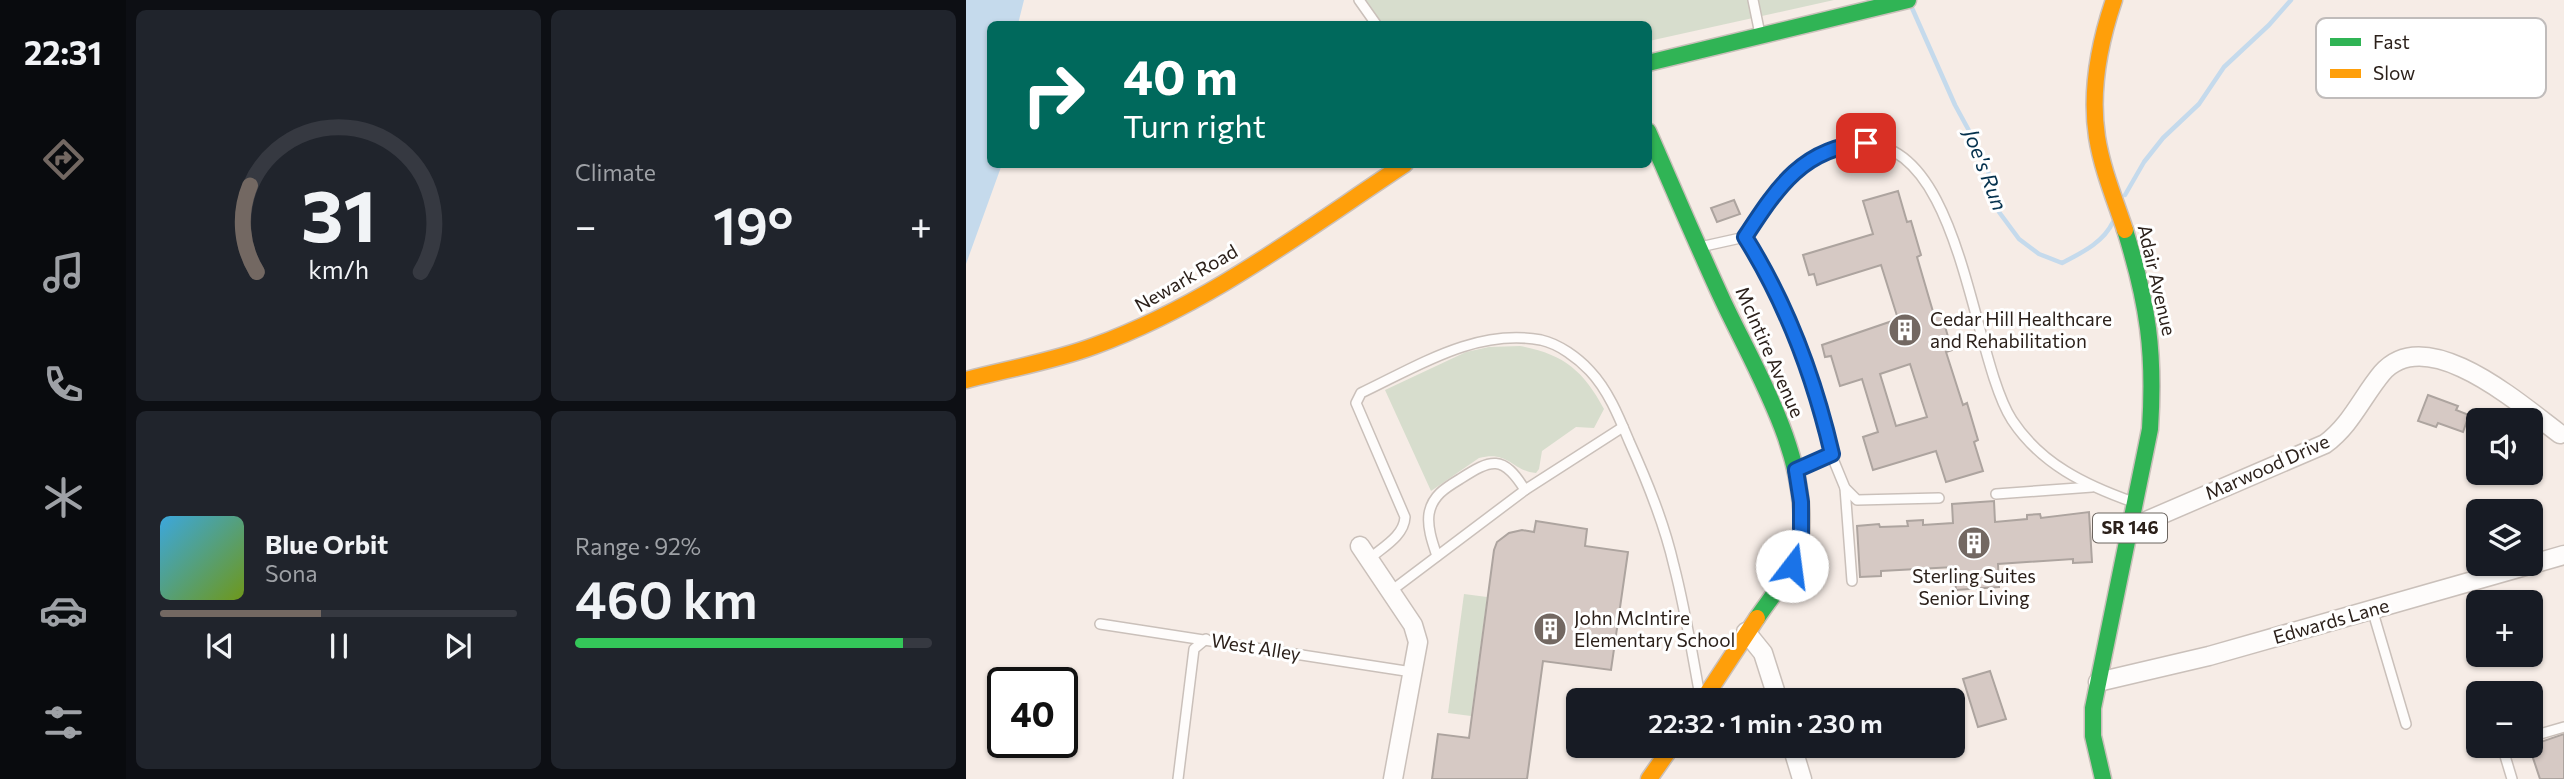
<!DOCTYPE html>
<html lang="en">
<head>
<meta charset="utf-8">
<style>
  body { margin:0; font-family:Commissioner,sans-serif; background:#20242c; color:#f1f3f6; height:100vh; display:flex; flex-direction:column; font-size:26px; white-space:nowrap }
  * { box-sizing:border-box; margin:0 }
  p { font-size:23px; color:#9ea1a6 }
  .icon { flex:none; width:38px; height:38px; fill:none; stroke:currentColor; stroke-width:2; stroke-linecap:round; stroke-linejoin:round }
  .map { position:relative; flex:1; overflow:hidden }
  .drawer { display:flex; flex-direction:column; gap:10px; padding:10px; background:#0d0f14; width:840px }
  .drawer>* { flex:none }
  .top-card { position:absolute; left:21px; top:21px; width:665px; height:147px; border-radius:10px; box-shadow:0 2px 5px #0004; background:#00695c; color:#fff; overflow:hidden }
  .buttons { position:absolute; left:1500px; top:408px; display:grid; gap:14px }
  .buttons a { display:grid; place-items:center; width:77px; height:77px; border-radius:10px; background:#171b24; box-shadow:0 2px 5px #0004; font-size:35px }
  .speed { position:absolute; left:21px; top:667px; display:flex; gap:14px; font-size:35px; font-weight:700; text-align:center }
  .speed>* { display:grid; place-content:center; width:91px; height:91px; border-radius:50%; background:#171b24; box-shadow:0 2px 5px #0004; line-height:1 }
  .speed .limit { border:4px solid #111; border-radius:10px; background:#fff; color:#111 }
  .pin { position:absolute; display:grid; place-items:center; width:60px; height:60px; color:#fff; margin:-30px; border-radius:14px; box-shadow:0 4px 10px #0006 }
  .me { position:absolute; width:77px; margin:-38px; rotate:15deg; stroke-linejoin:round; filter:drop-shadow(0 0 5px #0008) }
  .turn { display:flex; align-items:center; gap:24px; height:147px; padding:0 21px; font-size:32px }
  .turn .icon { width:91px; height:91px; stroke-width:2.5 }
  .turn b { display:block; font-size:49px; line-height:60px }
  .big { font-size:52px; font-weight:600; line-height:1.1 }
  .drawer .card { flex:1; display:flex; flex-direction:column; justify-content:center; gap:10px; min-width:0; padding:0 24px; border-radius:10px; background:#20242c }
  .drawer .dial { align-items:center; gap:0 }
  .dial svg { height:182px; overflow:visible; fill:none; stroke:#363941; stroke-width:7; stroke-linecap:round; text-anchor:middle }
  .dial text { fill:#f1f3f6; stroke:none }
  .song { display:flex; align-items:center; gap:21px }
  .cover { width:84px; height:84px; border-radius:10px; background:linear-gradient(135deg,hsl(200 70% 55%),hsl(80 70% 35%)) }
  .played { height:7px; border-radius:4px; background:linear-gradient(90deg,#736862 45%,#363941 45%) }
  .keys { display:flex; justify-content:space-around; direction:ltr }
  .heat { display:flex; justify-content:space-between; align-items:center; font-size:38px; direction:ltr }
  .charge { height:10px; border-radius:5px; background:linear-gradient(90deg,#34c759 92%,#363941 0) }
  .drawer .tiles { flex:1; display:grid; gap:10px; grid-template-columns:repeat(2,1fr) }
  .trip { position:absolute; left:600px; top:688px; width:399px; height:70px; border-radius:10px; background:#171b24; box-shadow:0 2px 5px #0004; font-weight:600; line-height:70px; text-align:center }
  main { display:flex; flex:1; min-height:0 }
  .tab-bar { display:flex; flex-direction:column; width:126px; justify-content:space-around; align-items:center; background:#090b0e; color:#9ea1a6 }
  .tab-bar .icon { width:49px; height:49px }
  .tab-bar .current { color:#736862 }
  .tab-bar b { font-size:32px; color:#f1f3f6 }
  .map>svg:first-child { display:block }
  .green { fill:#d7ddcd }
  .water { fill:#c5daec }
  .lines { fill:none; stroke-linecap:round; stroke-linejoin:round }
  .stream { stroke:#c5daec; stroke-width:4.5 }
  .building { fill:#d6c9c4; stroke:#ada49f; stroke-width:2; fill-rule:evenodd }
  .lane-casing { stroke:#cac0ba; stroke-width:12 }
  .street-casing { stroke:#cac0ba; stroke-width:21 }
  .fast-casing { stroke:#cac0ba; stroke-width:19 }
  .slow-casing { stroke:#cac0ba; stroke-width:19 }
  .lane { stroke:#fefcfb; stroke-width:9 }
  .street { stroke:#fefcfb; stroke-width:18 }
  .fast { stroke:#30b455; stroke-width:16 }
  .slow { stroke:#ff9f0a; stroke-width:16 }
  .route-casing { stroke:#114b97; stroke-width:18 }
  .route { stroke:#1a73e8; stroke-width:12 }
  .labels { text-anchor:middle; stroke-width:6; stroke-linejoin:round; paint-order:stroke }
  .shield { fill:#fff; stroke:#6b645f; stroke-width:2 }
  .shield-label { font-size:18px; font-weight:bold; fill:#2c211b }
  .street-label { font-size:19px; fill:#2c211b; stroke:#fff }
  .poi-label { font-size:19px; fill:#2c211b; stroke:#fff; text-anchor:start }
  .water-label { font-size:21px; font-style:italic; fill:#04314d; stroke:#fff }
  .key { fill:#fff; stroke:#c0bcbb; stroke-width:2 }
  .key-label { font-size:19px; fill:#2c211b }
</style>
</head>
<body>
<main>
<nav class="tab-bar">
<b>22:31</b>
<svg class="icon current" aria-label="directions" viewBox="0 0 24 24"><path d="M12 3l9 9-9 9-9-9zM9 14v-3h6M13 9l2 2-2 2"/></svg>
<svg class="icon" aria-label="music" viewBox="0 0 24 24"><path d="M9 18V5l10-2v13"/><circle cx="6" cy="18" r="3"/><circle cx="16" cy="16" r="3"/></svg>
<svg class="icon" aria-label="phone" viewBox="0 0 24 24"><path d="M5 4h4l2 5-3 2q2 4 5 5l2-3 5 2v4C11 20 4 13 5 4z"/></svg>
<svg class="icon" aria-label="climate" viewBox="0 0 24 24"><path d="M12 3v18M4 7l16 10M4 17L20 7"/></svg>
<svg class="icon" aria-label="car" viewBox="0 0 24 24"><path d="M5 17H2v-5l4-1 3-4h7l3 4 3 1v5h-3M9 17h6M6 11h13"/><circle cx="7" cy="17" r="2"/><circle cx="17" cy="17" r="2"/></svg>
<svg class="icon" aria-label="filters" viewBox="0 0 24 24"><path d="M4 7h16M4 17h16"/><circle cx="9" cy="7" r="2"/><circle cx="15" cy="17" r="2"/></svg>
</nav>
<section class="drawer">
<div class="tiles">
<div class="card dial"><svg viewBox="0 0 100 80">
<path d="M14 69A42 42 0 1 1 86 69"/>
<path d="M14 69A42 42 0 0 1 11 31" stroke="#736862"/>
<text x="50" y="56" font-size="32" font-weight="700">31</text>
<text x="50" y="72" font-size="11">km/h</text>
</svg></div>
<div class="card"><p>Climate</p>
<div class="heat"><a>−</a><b class="big">19°</b><a>+</a></div>
</div>
<div class="card">
<div class="song"><i class="cover"></i><div><b>Blue Orbit</b><p>Sona</p></div></div>
<div class="played"></div>
<div class="keys"><svg class="icon" aria-label="previous" viewBox="0 0 24 24"><path d="M18 5L8 12l10 7zM5 5v14"/></svg><svg class="icon" aria-label="pause" viewBox="0 0 24 24"><path d="M8 5v14M16 5v14"/></svg><svg class="icon" aria-label="next" viewBox="0 0 24 24"><path d="M6 5l10 7-10 7zM19 5v14"/></svg></div>
</div>
<div class="card"><p>Range · 92%</p><b class="big">460 km</b><div class="charge"></div></div>
</div>
</section>
<div class="map">
<svg width="1598" height="779" viewBox="0 0 1598 779">
  <rect width="100%" height="100%" fill="#f6ece6"/>
  <!-- green -->
  <g class="green">
    <polygon points="399,0 868,0 683,41 682,24 414,24"/>
    <path d="M554,346C597,354 617,370 638,409L628,428L610,427L576,451L573,469L570,473C546,471 543,450 513,458L465,491L419,390L500,352L523,347Z"/>
    <polygon points="498,594 521,597 505,716 482,713"/>
  </g>
  <!-- water -->
  <polygon class="water" points="0,0 58,0 52,24 24,24 24,164 35,165 35,167 0,264"/>
  <g class="lines">
    <!-- stream -->
    <g class="stream">
      <path d="M946,8L989,105L1019,160L1033,212L1053,239L1073,254L1096,263C1115,253 1137,243 1147,222"/>
      <polyline points="1159,195 1178,162 1197,138 1233,104 1258,67 1303,25 1325,0"/>
    </g>
  </g>
  <!-- building -->
  <g class="building">
    <path d="M932,191L941,222L945,221L955,255L951,257L968,315L975,313L986,350L980,352L997,405L1001,403L1012,440L1008,442L1017,471L980,482L970,451L907,470L897,437L912,432L896,379L874,386L865,356L859,357L856,345L932,319L915,265L851,285L848,274L843,275L837,255L907,234L897,201ZM944,364L961,417L930,426L914,374Z"/>
    <polygon points="768,200 774,214 751,222 745,208"/>
    <polygon points="1462,395 1492,406 1490,410 1503,415 1497,432 1472,423 1470,427 1452,421"/>
    <polygon points="1028,501 1029,522 1061,519 1061,515 1074,514 1075,518 1123,512 1126,562 1107,563 1107,559 1032,564 1033,587 990,590 988,567 915,571 915,576 894,577 891,526 913,524 914,527 942,526 941,521 957,520 957,525 987,523 986,504"/>
    <polygon points="570,521 621,529 619,546 662,552 645,670 577,661 561,779 466,779 472,734 503,738 528,550 531,542 543,533 556,530 568,532"/>
    <polygon points="1024,671 1040,719 1012,727 997,679"/>
    <polygon points="1598,734 1598,779 1574,779 1563,746"/>
  </g>
  <g class="lines">
    <defs>
      <g id="lane">
        <polyline points="393,0 410,24"/>
        <polyline points="787,0 794,34"/>
        <path d="M779,237C808,193 835,147 893,144C996,137 1005,356 1046,420C1075,464 1119,485 1167,502"/>
        <path d="M734,247L779,237C821,304 848,377 865,454L831,470"/>
        <polyline points="865,454 879,488 891,500 973,498"/>
        <polyline points="879,488 886,581"/>
        <polyline points="1030,494 1126,487"/>
        <path d="M471,556C467,544 461,528 463,514C466,496 479,488 494,479C525,459 537,454 559,490"/>
        <path d="M403,559C417,547 438,536 439,517L390,403L395,393C452,366 510,328 575,340C593,344 612,358 624,371C642,390 653,417 663,441C681,481 698,522 708,566C719,608 726,653 734,696"/>
        <polyline points="425,591 559,490 657,427"/>
        <polyline points="1406,609 1440,724"/>
        <polyline points="134,624 446,672"/>
        <polyline points="1564,737 1598,727"/>
        <polyline points="1536,746 1546,779"/>
        <polyline points="212,779 228,649 240,639"/>
      </g>
      <g id="street">
        <path d="M1164,528L1359,444C1385,425 1396,397 1416,373C1461,321 1556,406 1594,434"/>
        <polyline points="394,546 447,625 452,642 427,779"/>
        <polyline points="780,632 797,653 812,700"/>
        <polyline points="1132,682 1243,656 1598,555"/>
        <polyline points="826,746 836,779"/>
      </g>
      <g id="fast">
        <polyline points="682,63 942,0"/>
        <path d="M682,131C707,188 731,245 757,301C790,371 842,455 835,535C832,566 808,593 791,618"/>
        <path d="M1137,779L1127,736V708L1184,429C1189,352 1182,304 1159,230"/>
      </g>
      <g id="slow">
        <path d="M1148,0C1133,44 1124,91 1131,137C1136,169 1149,200 1159,230"/>
        <path d="M0,380C42,369 88,361 128,346C241,305 339,230 439,164"/>
        <polyline points="737,700 791,618"/>
        <polyline points="683,779 706,746"/>
      </g>
    </defs>
    <!-- lane casing -->
    <use href="#lane" class="lane-casing"/>
    <!-- street casing -->
    <use href="#street" class="street-casing"/>
    <!-- fast casing -->
    <use href="#fast" class="fast-casing"/>
    <!-- slow casing -->
    <use href="#slow" class="slow-casing"/>
    <!-- lane -->
    <use href="#lane" class="lane"/>
    <!-- street -->
    <use href="#street" class="street"/>
    <!-- fast -->
    <use href="#fast" class="fast"/>
    <!-- slow -->
    <use href="#slow" class="slow"/>
  </g>
  <g class="lines">
    <defs>
      <path id="route" d="M826,566L835,537V502L830,470L866,454C848,377 821,304 779,237C811,188 837,147 900,143"/>
    </defs>
    <!-- route casing -->
    <use href="#route" class="route-casing"/>
    <!-- route -->
    <use href="#route" class="route"/>
  </g>
  <!-- icons -->
  <defs>
    <symbol id="building-disc" viewBox="-11 -11 22 22"><circle r="9.5" fill="#736862" stroke="#fff"/><path d="M-4-6H4V6H1V3H-1V6H-4ZM-2.5-4.3h1.7v1.8h-1.7ZM.8-4.3h1.7v1.8H.8ZM-2.5-1h1.7V.8h-1.7ZM.8-1h1.7V.8H.8Z" fill="#fff"/></symbol>
  </defs>
  <g fill-rule="evenodd">
    <use href="#building-disc" x="920" y="311" width="38" height="38"/>
    <use href="#building-disc" x="989" y="524" width="38" height="38"/>
    <use href="#building-disc" x="565" y="610" width="38" height="38"/>
  </g>
  <g class="labels">
    <!-- shield labels -->
    <rect class="shield" x="1127" y="513.5" width="74" height="29" rx="5"/>
    <g class="shield-label">
      <text x="1164" y="534">SR 146</text>
    </g>
    <!-- street labels -->
    <g class="street-label">
      <text transform="translate(220 278) rotate(-30)" y="7">Newark Road</text>
      <text transform="translate(1191 280) rotate(77)" y="7">Adair Avenue</text>
      <text transform="translate(804 352) rotate(66)" y="7">McIntire Avenue</text>
      <text transform="translate(1301 467) rotate(-24)" y="7">Marwood Drive</text>
      <text transform="translate(1365 621) rotate(-16)" y="7">Edwards Lane</text>
      <text transform="translate(290 647) rotate(9)" y="7">West Alley</text>
    </g>
    <!-- poi labels -->
    <g class="poi-label">
      <text x="964" y="326">Cedar Hill Healthcare<tspan x="964" dy="22">and Rehabilitation</tspan></text>
      <text x="1008" y="583" text-anchor="middle">Sterling Suites<tspan x="1008" dy="22">Senior Living</tspan></text>
      <text x="608" y="625">John McIntire<tspan x="608" dy="22">Elementary School</tspan></text>
    </g>
    <!-- water labels -->
    <g class="water-label">
      <text transform="translate(1019 170) rotate(69)" y="7">Joe's Run</text>
    </g>
  </g>
  <!-- legend -->
  <rect x="1350" y="18" width="230" height="80" rx="10" class="key"/>
  <rect x="1364" y="38" width="31" height="8" fill="#30b455"/>
  <rect x="1364" y="69" width="31" height="9" fill="#ff9f0a"/>
  <g class="key-label">
    <text x="1407" y="49">Fast</text>
    <text x="1407" y="80">Slow</text>
  </g>
</svg>
<div class="buttons">
<a><svg class="icon" aria-label="sound" viewBox="0 0 24 24"><path d="M4 9h4l5-4v14l-5-4H4zM17 9q2 3 0 6"/></svg></a>
<a><svg class="icon" aria-label="layers" viewBox="0 0 24 24"><path d="M12 4l9 5-9 5-9-5zM3 14l9 5 9-5"/></svg></a>
<a>+</a>
<a>−</a>
</div>
<div class="speed"><div class="limit">40</div></div>
<div class="pin" style="left:900px;top:143px;background:#d93025"><svg class="icon" aria-label="arrive" viewBox="0 0 24 24"><path d="M6 21V4h12l-3 4 3 4H6"/></svg></div>
<svg class="me" style="left:826px;top:566px" viewBox="-20 -20 40 40"><circle r="19" fill="#fff"/><path d="M0-13L10 11 0 6-10 11z" fill="#1a73e8"/></svg>
<div class="trip">22:32 · 1 min · 230 m</div>
<div class="top-card">
<div class="turn"><svg class="icon" aria-label="right" viewBox="0 0 24 24"><path d="M7 20v-9h11M14 6l5 5-5 5"/></svg><div><b>40 m</b>Turn right</div></div>
</div>
</div>
</main>
</body>
</html>
